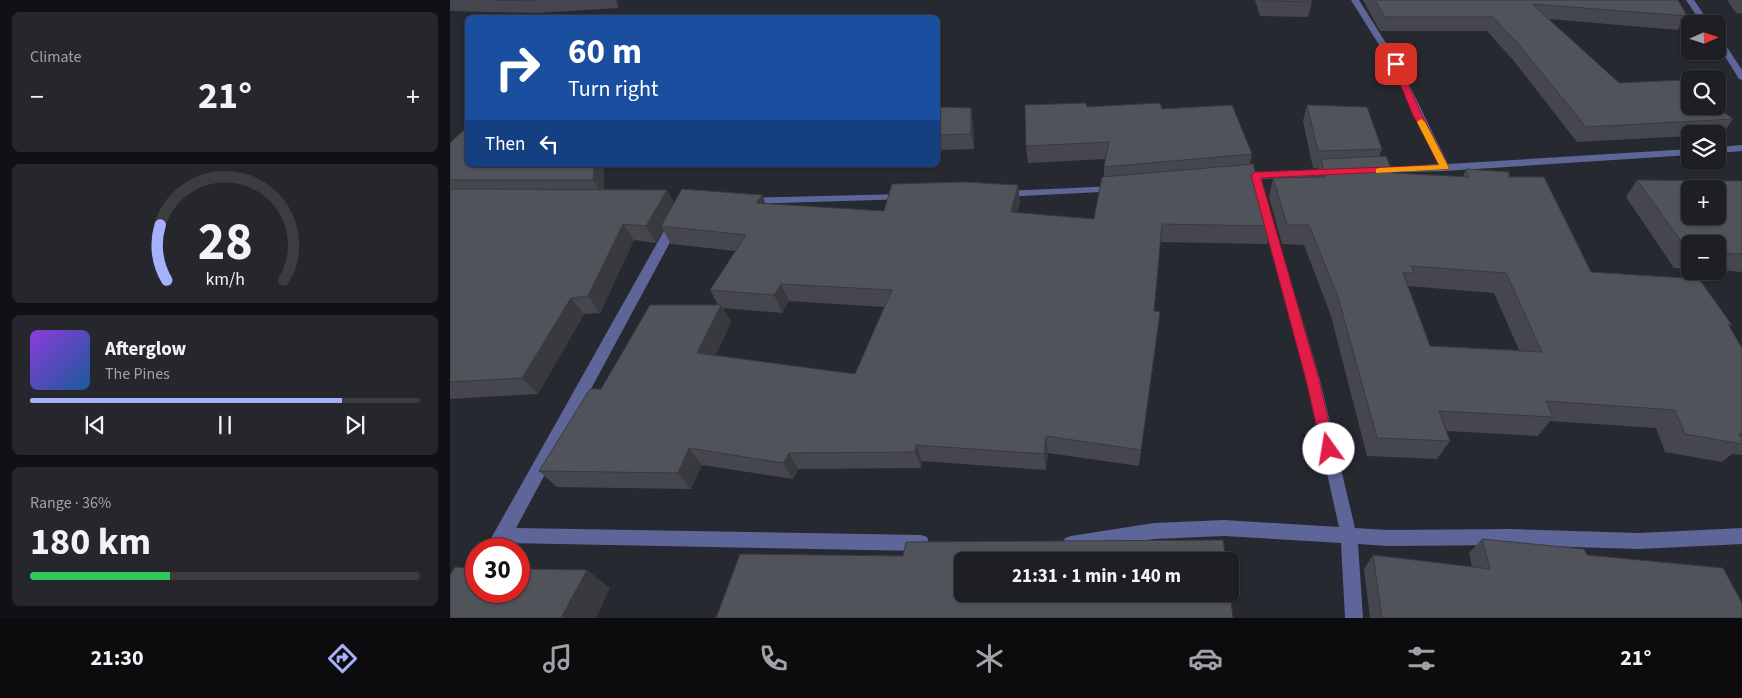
<!DOCTYPE html>
<html lang="en">
<head>
<meta charset="utf-8">
<style>
  body { margin:0; font-family:"Source Sans 3",sans-serif; background:#25272c; color:#f1f3f6; height:100vh; display:flex; flex-direction:column; font-size:19px; white-space:nowrap }
  * { box-sizing:border-box; margin:0 }
  p { font-size:16px; color:#a0a2a6 }
  .icon { flex:none; width:28px; height:28px; fill:none; stroke:currentColor; stroke-width:2; stroke-linecap:round; stroke-linejoin:round }
  .map { position:relative; flex:1; overflow:hidden }
  .sheet { display:flex; flex-direction:column; gap:12px; padding:12px; background:#101114; width:450px }
  .sheet>* { flex:none }
  .guide { position:absolute; left:15px; top:15px; width:475px; height:152px; border-radius:8px; box-shadow:0 1px 4px #0004,0 0 0 1px #3b3d41; background:#1a4fa0; color:#fff; overflow:hidden }
  .needle { width:32px; rotate:87deg }
  .buttons { position:absolute; left:1231px; top:15px; display:grid; gap:10px }
  .buttons a { display:grid; place-items:center; width:45px; height:45px; border-radius:8px; background:#1d1f24; box-shadow:0 1px 4px #0004,0 0 0 1px #3b3d41; font-size:25px }
  .speed { position:absolute; left:15px; top:538px; display:flex; gap:10px; font-size:25px; font-weight:700; text-align:center }
  .speed>* { display:grid; place-content:center; width:65px; height:65px; border-radius:50%; background:#1d1f24; box-shadow:0 1px 4px #0004,0 0 0 1px #3b3d41; line-height:1 }
  .speed .limit { border:8px solid #d22; background:#fff; color:#111 }
  .pin { position:absolute; display:grid; place-items:center; width:42px; height:42px; color:#fff; margin:-21px; border-radius:10px; box-shadow:0 2px 8px #0006 }
  .me { position:absolute; width:55px; margin:-28px; rotate:347deg; stroke-linejoin:round; filter:drop-shadow(0 0 4px #0008) }
  .turn { display:flex; align-items:center; gap:18px; height:105px; padding:0 20px; font-size:22px }
  .turn .icon { width:65px; height:65px; stroke-width:2.5 }
  .turn b { display:block; font-size:35px; line-height:42px }
  .then { display:flex; align-items:center; height:48px; padding:0 20px; background:#0003; gap:10px; font-size:19px }
  .big { font-size:38px; font-weight:700; line-height:1.1 }
  .sheet .card { flex:1; display:flex; flex-direction:column; justify-content:center; gap:8px; min-width:0; padding:0 18px; border-radius:8px; background:#25272c }
  .sheet .dial { align-items:center; gap:0 }
  .dial svg { height:130px; overflow:visible; fill:none; stroke:#3b3d41; stroke-width:7; stroke-linecap:round; text-anchor:middle }
  .dial text { fill:#f1f3f6; stroke:none }
  .song { display:flex; align-items:center; gap:15px }
  .cover { width:60px; height:60px; border-radius:8px; background:linear-gradient(135deg,hsl(270 70% 55%),hsl(210 70% 35%)) }
  .played { height:5px; border-radius:2px; background:linear-gradient(90deg,#a6b1fc 80%,#3b3d41 80%) }
  .keys { display:flex; justify-content:space-around; direction:ltr }
  .heat { display:flex; justify-content:space-between; align-items:center; font-size:28px; direction:ltr }
  .charge { height:8px; border-radius:4px; background:linear-gradient(90deg,#34c759 36%,#3b3d41 0) }
  .trip { position:absolute; left:504px; top:552px; width:285px; height:50px; border-radius:8px; background:#1d1f24; box-shadow:0 1px 4px #0004,0 0 0 1px #3b3d41; font-weight:700; line-height:50px; text-align:center }
  .menu { display:flex; height:80px; justify-content:space-around; align-items:center; background:#0c0c0e; color:#a0a2a6 }
  .menu .icon { width:35px; height:35px }
  .menu .selected { color:#a6b1fc }
  .menu b { font-size:22px; color:#f1f3f6 }
  main { display:flex; flex:1; min-height:0 }
  .map>svg:first-child { display:block }
  .lines { fill:none; stroke-linecap:round; stroke-linejoin:round }
  .minor { fill:#5e6699; fill-rule:evenodd }
  .wall { fill:#46474e; fill-rule:evenodd }
  .shaded-wall { fill:#393a40 }
  .building { fill:#51535b; stroke:#393a40; fill-rule:evenodd }
  .route { fill:#e11d48; stroke:#92132f }
  .slow { fill:#f59e0b }
</style>
</head>
<body>
<main>
<section class="sheet">
<div class="card"><p>Climate</p>
<div class="heat"><a>−</a><b class="big">21°</b><a>+</a></div>
</div>
<div class="card dial"><svg viewBox="0 0 100 80">
<path d="M14 69A42 42 0 1 1 86 69"/>
<path d="M14 69A42 42 0 0 1 10 35" stroke="#a6b1fc"/>
<text x="50" y="56" font-size="32" font-weight="700">28</text>
<text x="50" y="72" font-size="11">km/h</text>
</svg></div>
<div class="card">
<div class="song"><i class="cover"></i><div><b>Afterglow</b><p>The Pines</p></div></div>
<div class="played"></div>
<div class="keys"><svg class="icon" aria-label="previous" viewBox="0 0 24 24"><path d="M18 5L8 12l10 7zM5 5v14"/></svg><svg class="icon" aria-label="pause" viewBox="0 0 24 24"><path d="M8 5v14M16 5v14"/></svg><svg class="icon" aria-label="next" viewBox="0 0 24 24"><path d="M6 5l10 7-10 7zM19 5v14"/></svg></div>
</div>
<div class="card"><p>Range · 36%</p><b class="big">180 km</b><div class="charge"></div></div>
</section>
<div class="map">
<svg width="1292" height="618" viewBox="0 0 1292 618">
  <rect width="100%" height="100%" fill="#272930"/>
  <g class="lines">
    <!-- minor -->
    <g class="minor">
      <polygon points="901,0 909,0 949,64 998,164 1240,149 1240,155 995,171 922,173 921,171 926,168 988,164 941,64"/>
      <polygon points="1236,0 1244,0 1260,24 1252,24"/>
      <polygon points="1268,38 1271,38 1292,70 1292,80 1289,79 1268,45"/>
      <polygon points="1292,145 1292,151 1268,153 1268,147"/>
      <polygon points="884,170 888,171 888,175 789,180 784,177 789,174"/>
      <polygon points="667,186 671,187 672,189 671,191 552,197 547,194 552,191"/>
      <polygon points="455,194 459,195 460,197 459,199 297,204 292,201 297,198"/>
      <polygon points="816,211 821,214 870,380 905,528 938,530 1062,529 1189,533 1292,528 1292,544 1189,549 1062,545 938,546 908,544 913,618 895,618 891,543 774,536 704,539 621,552 615,550 613,544 615,538 621,536 704,523 774,520 889,527 856,380 811,214"/>
      <polygon points="225,218 231,222 66,528 471,535 477,537 479,543 477,549 471,551 57,543 53,549 35,549 219,222"/>
    </g>
  </g>
  <!-- wall -->
  <g class="wall">
    <polygon points="0,0 168,0 168,8 86,13 0,11"/>
    <polygon points="805,0 861,0 862,2 858,17 810,16"/>
    <polygon points="913,0 1228,0 1237,16 1228,30 1099,19 1169,83 1283,119 1272,135 1268,135 1268,134 1240,134 1240,136 1127,142 1063,60 1037,31 930,31"/>
    <polygon points="1277,0 1292,0 1292,14 1286,13"/>
    <path d="M857,105L932,149L929,157L943,173L1013,177L1016,169L1059,177L1141,272L1282,325L1279,327L1292,348V455L1282,454L1272,462L1215,452L1206,428L1100,421L1088,436L996,431L1000,441L987,459L917,456L881,316L854,245L832,244L819,197L823,178L866,177L868,168H863L853,121ZM958,286L1044,293L1069,350L980,346Z"/>
    <polygon points="488,107 523,122 524,149 492,150 488,162"/>
    <path d="M637,107L712,109L802,154L800,164L821,226L817,244L710,242L704,311L708,329L689,466L598,453L596,470L472,461L471,468L348,469L343,479L252,465L241,489L107,487L89,471L151,389L268,305L260,290L286,251L221,244L213,230L206,243L184,240L150,313L134,314L88,394L0,399V143L18,165H154V190H217L224,203L312,195L316,204L434,211L568,185L570,202L567,213L644,219L654,177V167L656,159L578,163L576,146ZM339,301L434,307L405,374L265,356L281,322L273,308L332,313Z"/>
    <polygon points="1187,180 1292,181 1292,272 1268,270 1268,244 1240,244 1240,269 1224,268 1176,197"/>
    <polygon points="1032,539 1137,555 1292,618 920,618 914,569 923,555 1022,567 1019,553"/>
  </g>
  <!-- shaded-wall -->
  <g class="shaded-wall">
    <polygon points="165,0 168,0 168,8"/>
    <polygon points="521,108 523,122 524,149 521,134"/>
    <polygon points="489,135 492,150 488,162 488,139"/>
    <polygon points="144,165 154,165 154,197 143,180"/>
    <polygon points="568,185 570,202 563,230 561,212"/>
    <polygon points="217,190 226,207 211,226 213,230 206,243 196,226"/>
    <polygon points="312,195 319,213 306,203"/>
    <polygon points="173,224 184,240 150,313 138,296"/>
    <polygon points="331,284 339,301 332,313 324,295"/>
    <polygon points="121,298 134,314 88,394 72,378"/>
    <polygon points="271,305 281,322 258,370 247,353"/>
    <polygon points="710,312 708,329 689,466 691,450"/>
    <polygon points="596,436 598,453 596,470 594,454"/>
    <polygon points="466,445 472,461 471,468 465,452"/>
    <polygon points="239,448 252,465 241,489 228,473"/>
    <polygon points="339,453 348,469 343,479 333,463"/>
    <polygon points="137,570 160,588 146,618 111,618"/>
  </g>
  <!-- building -->
  <g class="building">
    <polygon points="46,0 89,0 79,1"/>
    <polygon points="812,0 861,0 862,2 812,1"/>
    <polygon points="925,0 1228,0 1237,16 1082,4 1169,83 1233,80 1240,86 1240,106 1266,106 1283,119 1136,127 1070,46 1043,17 935,17"/>
    <polygon points="636,103 637,107 710,103 712,109 782,105 802,154 654,167 659,142 576,146 575,105"/>
    <polygon points="857,105 917,107 932,149 868,151"/>
    <polygon points="488,107 521,108 521,134 489,135 488,139"/>
    <polygon points="18,126 18,165 144,165 143,180 0,180 0,143"/>
    <path d="M936,156L943,173L1019,177L1016,169L1059,172V177H1094L1141,272L1249,279L1282,325L1278,324L1292,348V434H1289L1292,439V444L1235,434L1225,410L1096,401L1103,417L989,411L1000,441L927,438L888,297L859,225H837L823,178L875,177L871,159ZM961,266L1056,273L1092,352L980,346L953,273H964Z"/>
    <polygon points="803,164 821,226 712,224 704,311 710,312 691,450 596,436 594,454 466,445 465,452 339,453 333,463 239,448 228,473 89,471 140,389 151,389 200,305 271,305 247,353 405,374 442,290 331,284 324,295 260,290 296,235 211,226 232,189 312,195 306,203 434,211 442,184 514,182 568,185 561,212 644,219 652,177"/>
    <path d="M1187,180L1292,181V254L1268,253V244H1240V251H1238ZM1240,189H1268V216H1240Z"/>
    <polygon points="0,189 217,190 196,226 173,224 138,296 121,298 72,378 0,382"/>
    <polygon points="1032,539 1134,549 1137,555 1273,568 1292,603 1292,618 932,618 923,555 1040,569"/>
    <polygon points="773,540 776,561 512,561 512,594 780,594 780,593 783,618 266,618 290,554 453,556 456,542"/>
    <polygon points="5,567 26,568 26,591 69,591 69,569 137,570 111,618 0,618 0,575"/>
  </g>
  <!-- route -->
  <polygon class="route" points="943,62 949,64 971,113 999,168 998,169 811,178 869,380 885,449 883,454 879,455 874,454 872,449 856,380 801,175 805,172 989,165 962,113 942,64"/>
  <!-- slow -->
  <polygon class="slow" points="971,119 975,122 999,168 998,169 926,173 926,169 929,168 989,165 967,122"/>
</svg>
<div class="buttons">
<a><svg class="needle" viewBox="-14 -14 28 28"><path d="M0-13l5 13h-10z" fill="#e53935"/><path d="M0 13l5-13h-10z" fill="#a0a2a6"/></svg></a>
<a><svg class="icon" aria-label="search" viewBox="0 0 24 24"><circle cx="10" cy="10" r="6"/><path d="M15 15l6 6"/></svg></a>
<a><svg class="icon" aria-label="layers" viewBox="0 0 24 24"><path d="M12 4l9 5-9 5-9-5zM3 14l9 5 9-5"/></svg></a>
<a>+</a>
<a>−</a>
</div>
<div class="speed"><div class="limit">30</div></div>
<div class="pin" style="left:946px;top:64px;background:#d93025"><svg class="icon" aria-label="arrive" viewBox="0 0 24 24"><path d="M6 21V4h12l-3 4 3 4H6"/></svg></div>
<svg class="me" style="left:879px;top:449px" viewBox="-20 -20 40 40"><circle r="19" fill="#fff"/><path d="M0-13L10 11 0 6-10 11z" fill="#e11d48"/></svg>
<div class="trip">21:31 · 1 min · 140 m</div>
<div class="guide">
<div class="turn"><svg class="icon" aria-label="right" viewBox="0 0 24 24"><path d="M7 20v-9h11M14 6l5 5-5 5"/></svg><div><b>60 m</b>Turn right</div></div>
<div class="then">Then<svg class="icon" aria-label="left" viewBox="0 0 24 24"><path d="M17 20v-9H6M10 6l-5 5 5 5"/></svg></div>
</div>
</div>
</main>
<nav class="menu">
<b>21:30</b>
<svg class="icon selected" aria-label="directions" viewBox="0 0 24 24"><path d="M12 3l9 9-9 9-9-9zM9 14v-3h6M13 9l2 2-2 2"/></svg>
<svg class="icon" aria-label="music" viewBox="0 0 24 24"><path d="M9 18V5l10-2v13"/><circle cx="6" cy="18" r="3"/><circle cx="16" cy="16" r="3"/></svg>
<svg class="icon" aria-label="phone" viewBox="0 0 24 24"><path d="M5 4h4l2 5-3 2q2 4 5 5l2-3 5 2v4C11 20 4 13 5 4z"/></svg>
<svg class="icon" aria-label="climate" viewBox="0 0 24 24"><path d="M12 3v18M4 7l16 10M4 17L20 7"/></svg>
<svg class="icon" aria-label="car" viewBox="0 0 24 24"><path d="M5 17H2v-5l4-1 3-4h7l3 4 3 1v5h-3M9 17h6M6 11h13"/><circle cx="7" cy="17" r="2"/><circle cx="17" cy="17" r="2"/></svg>
<svg class="icon" aria-label="filters" viewBox="0 0 24 24"><path d="M4 7h16M4 17h16"/><circle cx="9" cy="7" r="2"/><circle cx="15" cy="17" r="2"/></svg>
<b>21°</b>
</nav>
</body>
</html>
